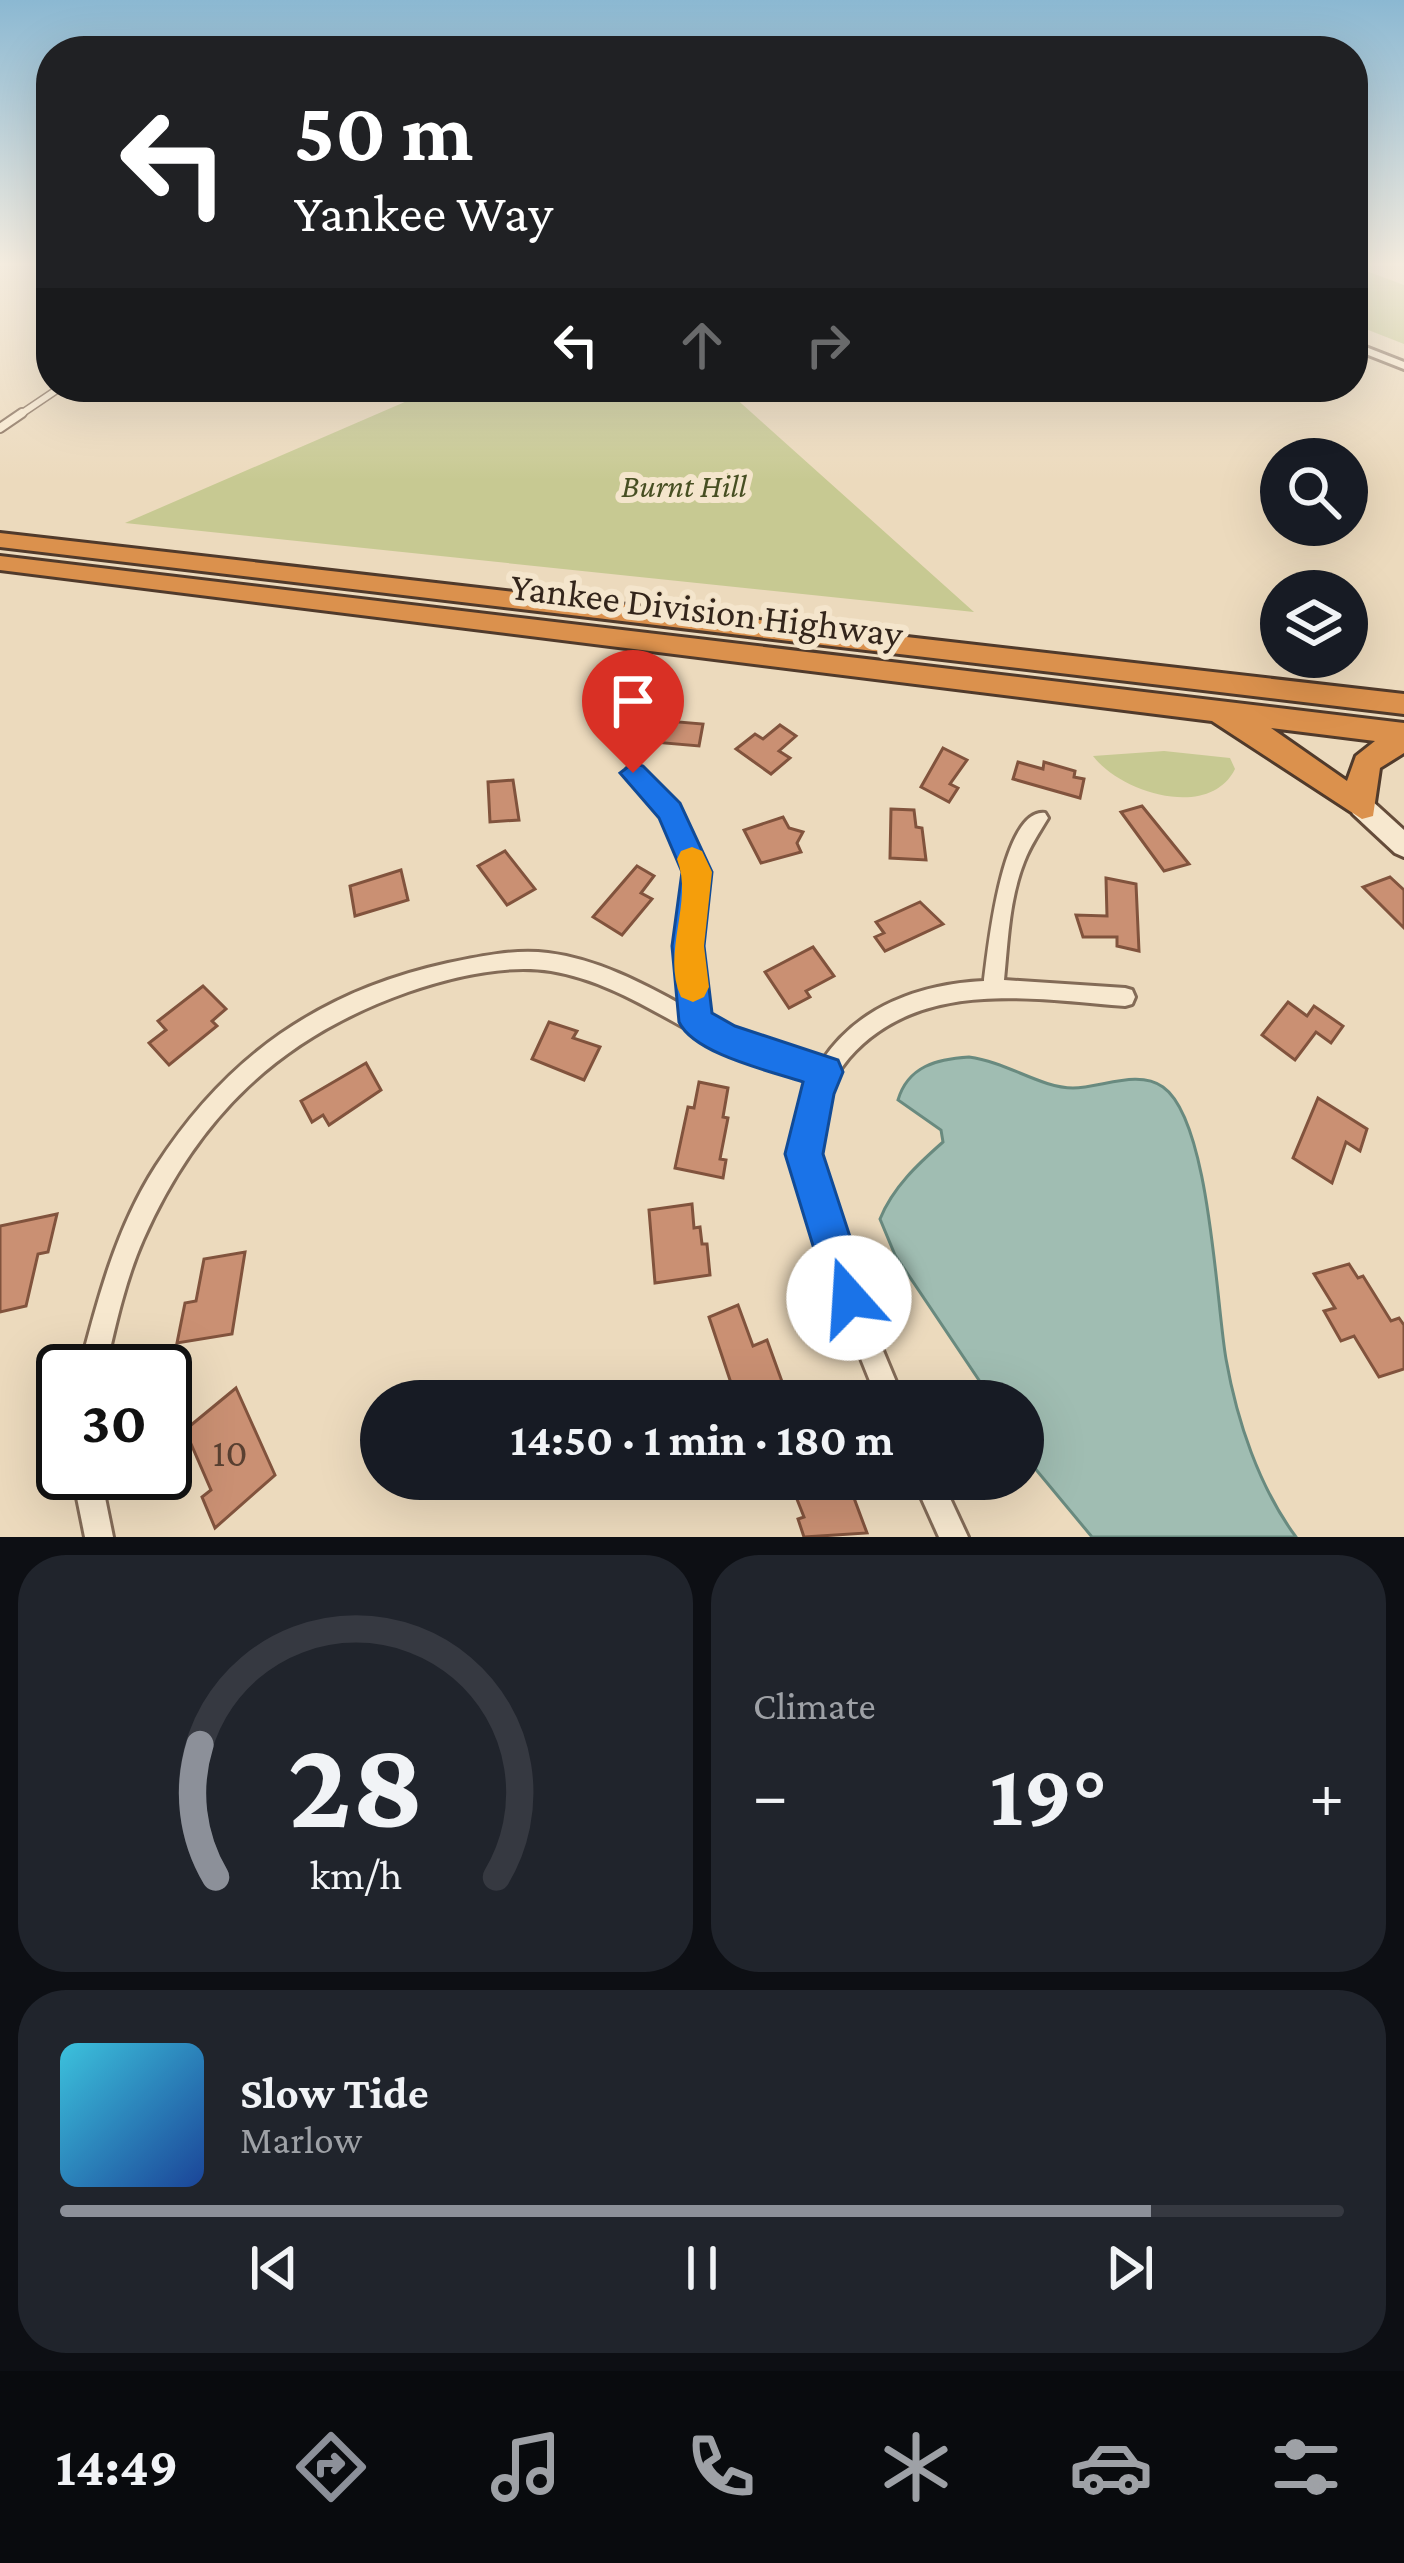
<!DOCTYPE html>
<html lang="en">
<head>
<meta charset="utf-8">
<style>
  body { margin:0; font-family:"Crimson Pro",serif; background:#20242c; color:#f1f3f6; height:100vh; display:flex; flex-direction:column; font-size:45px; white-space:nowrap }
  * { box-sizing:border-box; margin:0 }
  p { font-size:39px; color:#9ea1a6 }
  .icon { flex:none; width:66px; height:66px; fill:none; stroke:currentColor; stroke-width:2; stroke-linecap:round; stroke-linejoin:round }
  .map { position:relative; height:1537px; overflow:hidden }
  .sheet { display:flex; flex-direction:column; gap:18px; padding:18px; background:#0d0f14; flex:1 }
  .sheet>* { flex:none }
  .banner { position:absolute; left:36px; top:36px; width:1332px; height:366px; border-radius:48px; box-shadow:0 12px 48px #0002; background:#202124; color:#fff; overflow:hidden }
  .buttons { position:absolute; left:1260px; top:438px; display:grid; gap:24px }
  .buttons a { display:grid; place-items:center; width:108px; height:108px; border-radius:50%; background:#171b24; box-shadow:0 12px 48px #0002; font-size:60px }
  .speed { position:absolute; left:36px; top:1344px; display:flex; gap:24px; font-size:60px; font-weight:700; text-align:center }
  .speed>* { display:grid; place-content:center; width:156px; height:156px; border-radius:50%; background:#171b24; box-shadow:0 12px 48px #0002; line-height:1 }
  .speed .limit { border:6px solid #111; border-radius:18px; background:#fff; color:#111 }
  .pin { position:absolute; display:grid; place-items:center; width:102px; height:102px; color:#fff; margin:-123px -51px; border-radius:50% 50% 50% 0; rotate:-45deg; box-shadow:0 0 12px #0007 }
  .pin .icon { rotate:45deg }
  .me { position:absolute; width:132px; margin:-66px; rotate:341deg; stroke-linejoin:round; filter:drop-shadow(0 0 9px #0008) }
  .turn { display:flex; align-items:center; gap:42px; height:252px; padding:0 60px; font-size:54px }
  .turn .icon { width:156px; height:156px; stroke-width:2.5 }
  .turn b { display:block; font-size:84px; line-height:102px }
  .lanes { display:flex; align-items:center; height:114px; padding:0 60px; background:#0003; justify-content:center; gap:60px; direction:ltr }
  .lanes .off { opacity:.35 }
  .big { font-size:90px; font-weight:700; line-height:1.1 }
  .sheet .widget { flex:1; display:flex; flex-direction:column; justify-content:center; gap:18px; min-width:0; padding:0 42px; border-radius:48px; background:#20242c }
  .sheet .dial { align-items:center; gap:0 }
  .dial svg { height:312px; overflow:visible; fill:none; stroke:#363941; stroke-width:7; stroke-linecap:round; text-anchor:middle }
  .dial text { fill:#f1f3f6; stroke:none }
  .song { display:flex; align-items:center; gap:36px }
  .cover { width:144px; height:144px; border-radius:18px; background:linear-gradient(135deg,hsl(190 70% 55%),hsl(220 70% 35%)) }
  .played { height:12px; border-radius:6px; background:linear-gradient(90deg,#8c9099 85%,#363941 85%) }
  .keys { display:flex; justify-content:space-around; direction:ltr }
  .heat { display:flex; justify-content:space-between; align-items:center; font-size:66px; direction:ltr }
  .sheet .tiles { flex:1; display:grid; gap:18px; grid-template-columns:1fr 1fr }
  .widget:last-child { grid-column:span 2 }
  .trip { position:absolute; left:360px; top:1380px; width:684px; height:120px; border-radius:60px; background:#171b24; box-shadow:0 12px 48px #0002; font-weight:700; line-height:120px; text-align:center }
  .dock { display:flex; height:192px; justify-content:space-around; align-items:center; background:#090b0e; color:#9ea1a6 }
  .dock .icon { width:84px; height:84px }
  .dock .on { color:#8c9099 }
  .dock b { font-size:54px; color:#f1f3f6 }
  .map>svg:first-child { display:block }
  .green { fill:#c7c992 }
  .water { fill:#a0bdb2; stroke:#698a7f; stroke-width:3 }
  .building { fill:#ca9073; stroke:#81533d; stroke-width:3 }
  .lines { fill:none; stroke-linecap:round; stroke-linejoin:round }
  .lane-far1-casing { stroke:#836b57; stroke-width:9 }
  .lane-casing { stroke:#836b57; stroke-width:12 }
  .street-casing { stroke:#836b57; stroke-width:6 }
  .secondary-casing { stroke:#654c3a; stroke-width:6 }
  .highway-casing { stroke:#503a2b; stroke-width:6 }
  .lane-far1 { stroke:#f7e8cf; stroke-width:6 }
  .lane { stroke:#f7e8cf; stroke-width:8 }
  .street { fill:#f7e8cf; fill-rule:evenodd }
  .secondary { fill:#f7e8cf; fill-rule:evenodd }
  .highway { fill:#db914d; fill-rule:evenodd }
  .route { fill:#1a73e8; stroke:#114b97; stroke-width:3 }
  .slow { fill:#f59e0b }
  .labels { text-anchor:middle; stroke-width:12; stroke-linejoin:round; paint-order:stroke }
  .far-park-label { font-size:33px; font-style:italic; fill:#474f22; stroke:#f4e5cc }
  .street-label { font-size:39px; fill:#33251b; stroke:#f4e5cc }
  .near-number-label { font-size:39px; fill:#594031 }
</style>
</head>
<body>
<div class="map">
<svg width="1404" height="1537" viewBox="0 0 1404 1537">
  <rect width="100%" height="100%" fill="#ecdabd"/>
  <!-- green -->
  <g class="green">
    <polygon points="1353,266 1404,285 1404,344 1353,324"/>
    <polygon points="393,387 723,387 974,612 125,523 414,398"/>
    <path d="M1164,751L1230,758L1235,769C1209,821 1120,792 1093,756Z"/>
  </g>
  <!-- water -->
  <path class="water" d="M969,1057C1007,1062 1041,1088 1073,1088C1101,1088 1138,1069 1163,1087C1210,1120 1216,1302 1226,1359C1237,1421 1259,1487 1296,1537H1092L1023,1454V1401H993L895,1255L880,1219C893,1187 918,1164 943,1142L941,1130L898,1100C908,1066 937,1059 969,1057Z"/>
  <!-- building -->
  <g class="building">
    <polygon points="659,708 680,710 678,722 703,724 699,746 653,742"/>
    <polygon points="780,725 796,736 779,751 790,758 771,774 736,749 755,734 763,739"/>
    <polygon points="943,748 967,760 950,784 958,788 949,802 921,787"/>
    <polygon points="1018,762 1043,769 1044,762 1075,771 1074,777 1084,779 1080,798 1013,779"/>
    <polygon points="513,780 519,820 490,822 488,782"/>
    <polygon points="1142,806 1189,864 1164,871 1121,812"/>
    <polygon points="891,809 914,810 916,827 922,828 926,860 890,858"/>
    <polygon points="783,817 789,828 803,832 797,843 801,852 761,863 744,830"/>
    <polygon points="505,851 535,889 507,905 478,866"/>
    <polygon points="637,866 654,876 641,893 652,899 622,935 593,917"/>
    <polygon points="401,870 408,900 355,916 350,886"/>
    <polygon points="1390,877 1404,890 1404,928 1363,887"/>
    <polygon points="1106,878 1136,884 1139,951 1117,946 1117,937 1083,937 1076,915 1107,916"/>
    <polygon points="920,902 943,924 885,951 875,937 884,933 876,922"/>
    <polygon points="813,947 834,976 806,991 810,997 789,1008 765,972"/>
    <polygon points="203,986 226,1009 212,1021 217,1026 169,1065 149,1043 166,1030 158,1021"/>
    <polygon points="1288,1002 1307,1016 1314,1006 1343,1026 1331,1043 1316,1032 1295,1060 1262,1035"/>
    <polygon points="549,1022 577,1031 573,1038 600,1047 584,1080 532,1059"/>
    <polygon points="366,1063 381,1090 329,1125 323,1115 312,1122 301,1101"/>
    <polygon points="699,1082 728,1088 723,1117 728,1118 720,1159 726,1160 723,1178 675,1168 688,1107 694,1108"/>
    <polygon points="1318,1098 1367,1129 1360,1151 1346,1142 1332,1183 1293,1158"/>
    <polygon points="692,1204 694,1228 700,1227 702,1244 707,1244 710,1275 655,1283 649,1210"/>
    <polygon points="57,1214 48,1252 38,1254 26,1306 0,1312 0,1226"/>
    <polygon points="245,1252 232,1334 177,1343 185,1303 196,1301 204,1259"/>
    <polygon points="1349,1264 1358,1278 1363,1276 1391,1321 1399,1318 1404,1325 1404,1369 1379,1377 1354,1336 1341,1341 1324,1311 1335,1308 1314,1274"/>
    <polygon points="738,1305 753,1346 767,1340 789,1401 737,1401 709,1317"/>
    <polygon points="236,1388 275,1475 215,1528 202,1497 211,1490 185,1430"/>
    <polygon points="789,1479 838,1479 843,1493 851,1490 867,1533 804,1537 798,1519 804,1517"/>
  </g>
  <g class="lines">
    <defs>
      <polyline id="lane-far1" points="18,416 61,387"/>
      <polyline id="lane" points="0,428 22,413"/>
      <g id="street">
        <polygon points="1353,342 1404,362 1404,369 1353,349"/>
        <path d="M633,768L639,769L676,806L706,872L698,946L706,1017L747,1038L822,1061C858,1006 921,984 984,981C988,949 1002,808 1045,813L1048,818C1039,833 1030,846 1024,862C1009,900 1008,941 1004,980L1125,988L1132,990L1135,997L1132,1004L1125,1006C1031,999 919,978 849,1058C828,1083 815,1118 815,1151C815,1169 824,1187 829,1204C849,1272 877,1336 904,1401H878L827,1274L794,1162L796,1125L812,1079C780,1069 747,1060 717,1045C663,1018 612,981 551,971C505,964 451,977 408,992C280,1037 198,1116 143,1240C125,1281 115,1327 105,1371H79C97,1301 116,1228 156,1166C227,1056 320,991 448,963C481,956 515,949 548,953C597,959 642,983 684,1006L678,946L688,872L663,815L625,774L627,769Z"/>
        <polygon points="72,1473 100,1473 113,1537 85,1537"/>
        <polygon points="913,1479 941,1479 968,1537 939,1537"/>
      </g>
      <polygon id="secondary" points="1362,797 1371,800 1404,830 1404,857 1395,853 1353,814 1350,807 1353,800"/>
      <g id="highway">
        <polygon points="0,533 1404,694 1404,714 0,547"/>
        <path d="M0,556L1404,723V753L1380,768L1373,816L1362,819L1212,721L0,570ZM1271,728L1375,741L1356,756L1347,781Z"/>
      </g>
    </defs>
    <!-- lane-far1 casing -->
    <use href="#lane-far1" class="lane-far1-casing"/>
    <!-- lane casing -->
    <use href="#lane" class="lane-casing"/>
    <!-- street casing -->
    <use href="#street" class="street-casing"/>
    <!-- secondary casing -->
    <use href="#secondary" class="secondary-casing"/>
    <!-- highway casing -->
    <use href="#highway" class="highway-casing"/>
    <!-- lane-far1 -->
    <use href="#lane-far1" class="lane-far1"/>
    <!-- lane -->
    <use href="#lane" class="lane"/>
    <!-- street -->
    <use href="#street" class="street"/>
    <!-- secondary -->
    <use href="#secondary" class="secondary"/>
    <!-- highway -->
    <use href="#highway" class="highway"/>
  </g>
  <!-- sky -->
  <linearGradient id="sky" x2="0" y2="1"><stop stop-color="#8bb8d2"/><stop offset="0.55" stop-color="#f6eee1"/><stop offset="1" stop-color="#f6eee1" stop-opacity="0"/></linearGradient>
  <rect width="1404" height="480" fill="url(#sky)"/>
  <!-- route -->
  <path class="route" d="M633,763L643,766L680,803L712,872L704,946L712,1013L735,1026L838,1060L843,1072L834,1094L823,1154L870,1298L864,1313L849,1319L835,1313L829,1298L785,1154L803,1082C770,1071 694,1054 679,1022L672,946L682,872L659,818L620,773Z"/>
  <!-- slow -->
  <path class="slow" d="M692,847L702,851L712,872L704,946L709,987L704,997L693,1002L681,997C661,952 694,902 677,859L681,851Z"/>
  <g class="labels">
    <!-- far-park labels -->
    <g class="far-park-label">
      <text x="684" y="497">Burnt Hill</text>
    </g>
    <!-- street labels -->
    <g class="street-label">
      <text transform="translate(707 609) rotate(7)" y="14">Yankee Division Highway</text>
    </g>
    <!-- near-number labels -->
    <g class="near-number-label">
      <text x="230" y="1466">10</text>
    </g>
  </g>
</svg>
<div class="buttons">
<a><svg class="icon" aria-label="search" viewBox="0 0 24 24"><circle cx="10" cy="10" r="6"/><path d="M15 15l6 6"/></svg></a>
<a><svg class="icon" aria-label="layers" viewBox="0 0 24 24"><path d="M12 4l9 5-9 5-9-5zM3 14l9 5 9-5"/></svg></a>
</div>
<div class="speed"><div class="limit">30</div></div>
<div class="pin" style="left:633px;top:773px;background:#d93025"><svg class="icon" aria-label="arrive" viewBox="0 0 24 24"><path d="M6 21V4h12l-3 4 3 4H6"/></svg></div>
<svg class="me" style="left:849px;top:1298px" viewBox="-20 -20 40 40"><circle r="19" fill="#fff"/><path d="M0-13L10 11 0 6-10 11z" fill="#1a73e8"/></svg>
<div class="trip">14:50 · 1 min · 180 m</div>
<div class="banner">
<div class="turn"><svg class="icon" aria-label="left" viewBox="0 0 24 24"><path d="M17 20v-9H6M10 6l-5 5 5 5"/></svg><div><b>50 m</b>Yankee Way</div></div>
<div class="lanes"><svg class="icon" aria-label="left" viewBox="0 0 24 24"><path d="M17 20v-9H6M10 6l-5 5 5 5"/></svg><svg class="icon off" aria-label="ahead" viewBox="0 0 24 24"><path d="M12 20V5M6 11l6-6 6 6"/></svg><svg class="icon off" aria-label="right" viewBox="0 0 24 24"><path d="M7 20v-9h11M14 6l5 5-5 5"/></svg></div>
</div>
</div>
<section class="sheet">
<div class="tiles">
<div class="widget dial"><svg viewBox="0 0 100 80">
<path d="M14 69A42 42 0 1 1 86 69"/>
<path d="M14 69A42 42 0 0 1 10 35" stroke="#8c9099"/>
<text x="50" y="56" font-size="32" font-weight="700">28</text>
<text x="50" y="72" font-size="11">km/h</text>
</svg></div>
<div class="widget"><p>Climate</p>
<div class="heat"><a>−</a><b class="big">19°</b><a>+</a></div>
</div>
<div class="widget">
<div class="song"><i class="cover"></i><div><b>Slow Tide</b><p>Marlow</p></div></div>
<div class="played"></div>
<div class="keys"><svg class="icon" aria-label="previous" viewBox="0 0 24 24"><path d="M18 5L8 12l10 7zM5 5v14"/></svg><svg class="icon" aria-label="pause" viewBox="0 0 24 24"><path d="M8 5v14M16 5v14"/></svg><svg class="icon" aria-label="next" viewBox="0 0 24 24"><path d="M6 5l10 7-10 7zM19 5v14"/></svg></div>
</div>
</div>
</section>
<nav class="dock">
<b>14:49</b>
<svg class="icon on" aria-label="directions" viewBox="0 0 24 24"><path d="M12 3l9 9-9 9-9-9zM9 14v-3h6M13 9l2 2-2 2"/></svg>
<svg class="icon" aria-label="music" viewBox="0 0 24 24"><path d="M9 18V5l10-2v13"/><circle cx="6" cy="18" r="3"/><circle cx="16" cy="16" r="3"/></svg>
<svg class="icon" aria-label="phone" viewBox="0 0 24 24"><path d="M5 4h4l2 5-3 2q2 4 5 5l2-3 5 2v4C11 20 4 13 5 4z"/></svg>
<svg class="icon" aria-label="climate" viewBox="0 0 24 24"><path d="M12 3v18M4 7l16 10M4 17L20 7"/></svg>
<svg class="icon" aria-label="car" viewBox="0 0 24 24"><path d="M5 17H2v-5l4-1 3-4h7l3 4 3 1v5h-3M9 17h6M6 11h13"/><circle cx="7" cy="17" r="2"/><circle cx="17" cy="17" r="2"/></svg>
<svg class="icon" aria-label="filters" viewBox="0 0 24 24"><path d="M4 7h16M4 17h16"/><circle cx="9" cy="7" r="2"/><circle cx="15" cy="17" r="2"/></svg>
</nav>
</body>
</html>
